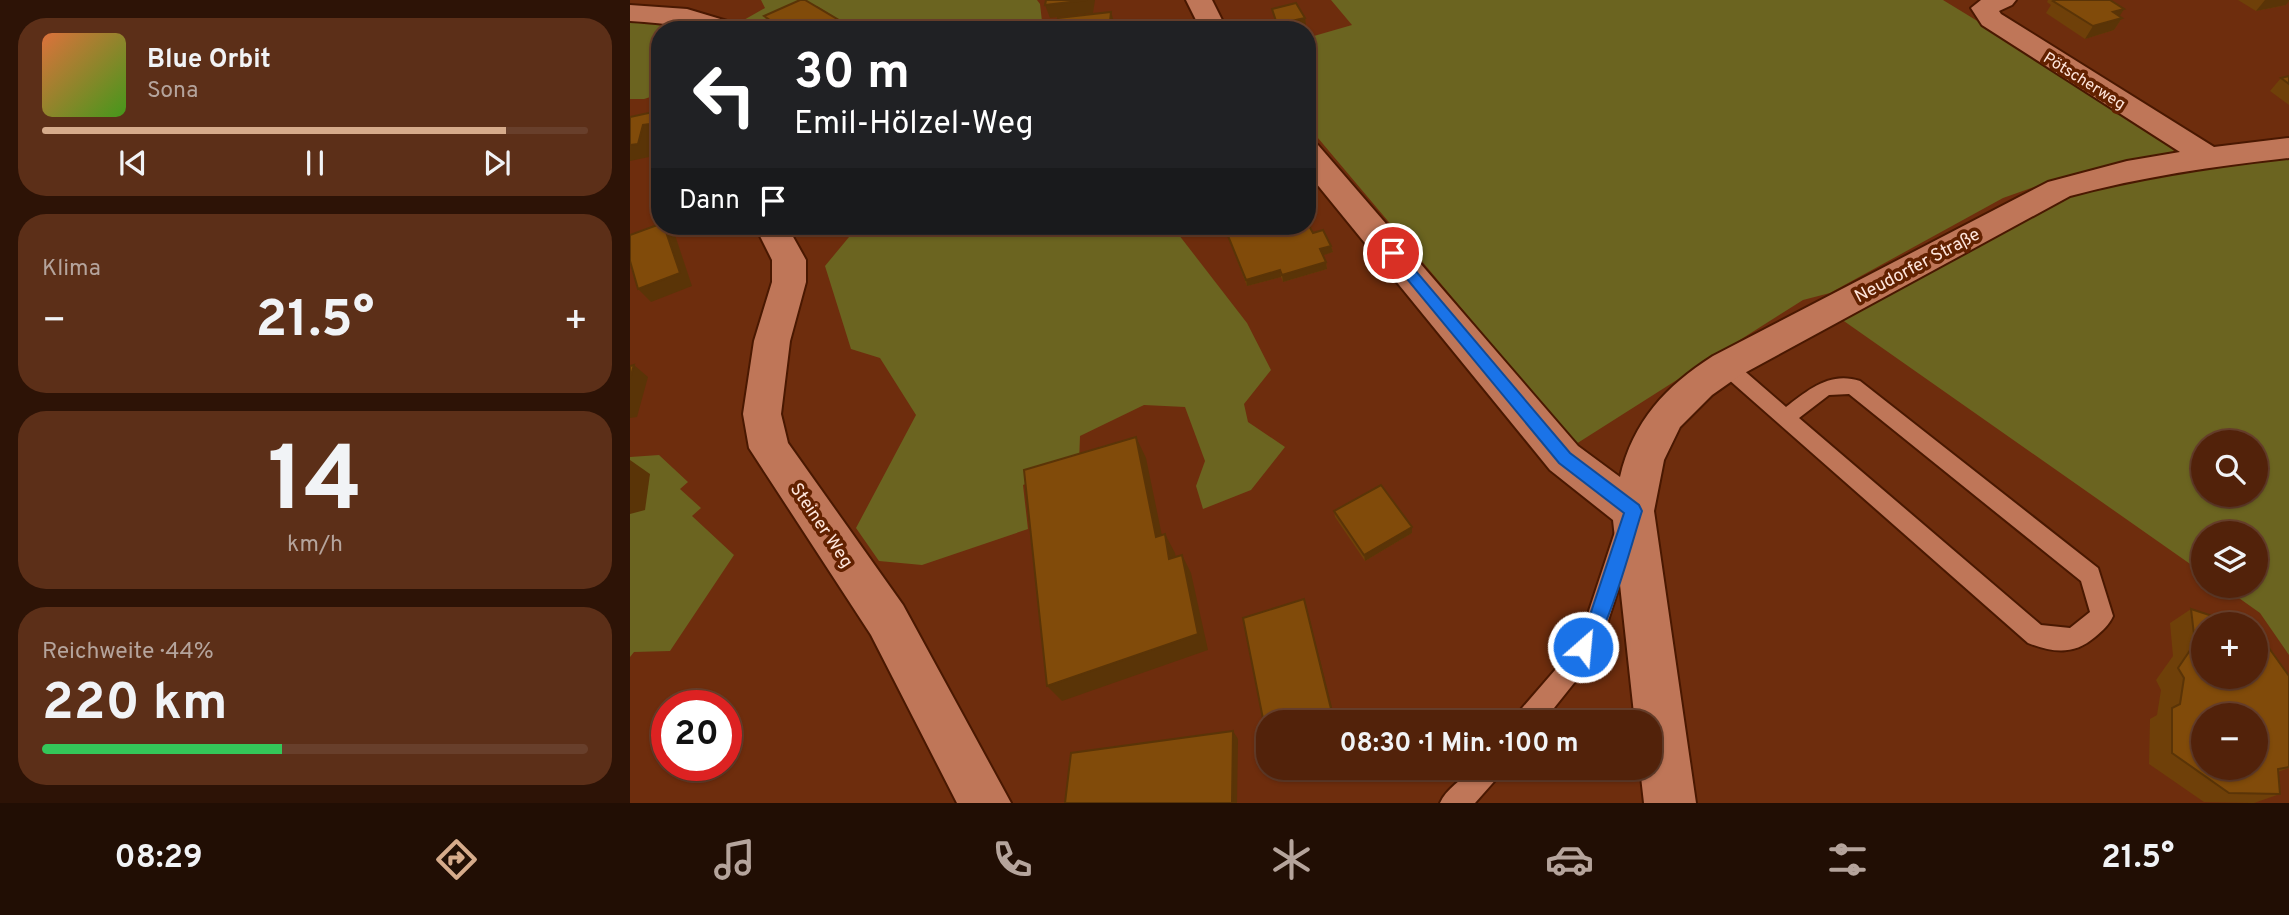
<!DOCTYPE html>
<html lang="de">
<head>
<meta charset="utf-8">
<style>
  body { margin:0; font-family:Overpass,sans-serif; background:#5c2f18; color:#f1f3f6; height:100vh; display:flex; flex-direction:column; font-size:26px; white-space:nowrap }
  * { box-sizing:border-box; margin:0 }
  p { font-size:23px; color:#b5a49c }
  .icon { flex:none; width:38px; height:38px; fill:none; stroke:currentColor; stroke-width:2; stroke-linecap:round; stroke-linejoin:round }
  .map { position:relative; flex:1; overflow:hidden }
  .panel { display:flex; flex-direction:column; gap:18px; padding:18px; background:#2d1306; width:630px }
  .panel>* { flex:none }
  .banner { position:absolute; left:21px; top:21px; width:665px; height:214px; border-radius:28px; box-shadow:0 2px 5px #0004,0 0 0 2px #683f2b; background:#202124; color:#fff; overflow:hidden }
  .controls { position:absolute; left:1561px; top:430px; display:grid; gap:14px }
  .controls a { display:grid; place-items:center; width:77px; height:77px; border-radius:50%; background:#52220a; box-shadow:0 2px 5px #0004,0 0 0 2px #683f2b; font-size:35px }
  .speed { position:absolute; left:21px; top:690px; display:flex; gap:14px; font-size:35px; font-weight:700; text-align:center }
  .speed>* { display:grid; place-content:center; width:91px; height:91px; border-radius:50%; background:#52220a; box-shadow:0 2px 5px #0004,0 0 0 2px #683f2b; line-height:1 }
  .speed .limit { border:10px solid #d22; background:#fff; color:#111 }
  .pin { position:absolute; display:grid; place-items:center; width:60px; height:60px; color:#fff; margin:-30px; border:4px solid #fff; border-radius:50%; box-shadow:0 2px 7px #0007 }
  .me { position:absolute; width:77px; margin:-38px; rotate:27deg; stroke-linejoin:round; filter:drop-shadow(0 0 5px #0008) }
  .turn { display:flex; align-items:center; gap:24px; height:147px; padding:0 28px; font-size:32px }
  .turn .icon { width:91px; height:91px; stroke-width:2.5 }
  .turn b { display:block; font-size:49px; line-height:60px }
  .then { display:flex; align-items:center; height:66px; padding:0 28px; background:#0003; gap:14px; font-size:26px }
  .big { font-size:52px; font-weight:700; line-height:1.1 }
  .panel .tile { flex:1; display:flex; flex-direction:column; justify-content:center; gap:10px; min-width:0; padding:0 24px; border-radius:28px; background:#5c2f18 }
  .panel .dial { align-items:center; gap:0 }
  .dial b { font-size:91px; line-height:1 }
  .song { display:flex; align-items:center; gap:21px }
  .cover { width:84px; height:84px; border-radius:10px; background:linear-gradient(135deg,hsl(20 70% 55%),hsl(100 70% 35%)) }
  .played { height:7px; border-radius:4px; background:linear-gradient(90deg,#d6ab8b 85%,#683f2b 85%) }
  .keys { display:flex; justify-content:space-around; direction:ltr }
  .heat { display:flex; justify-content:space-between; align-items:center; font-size:38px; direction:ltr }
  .charge { height:10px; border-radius:5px; background:linear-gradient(90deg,#34c759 44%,#683f2b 0) }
  .trip { position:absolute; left:626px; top:710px; width:406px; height:70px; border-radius:28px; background:#52220a; box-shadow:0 2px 5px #0004,0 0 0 2px #683f2b; font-weight:700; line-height:70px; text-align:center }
  .dock { display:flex; height:112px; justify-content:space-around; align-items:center; background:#210e04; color:#b5a49c }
  .dock .icon { width:49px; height:49px }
  .dock .active { color:#d6ab8b }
  .dock b { font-size:32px; color:#f1f3f6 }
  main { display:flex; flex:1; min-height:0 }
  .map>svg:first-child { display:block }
  .green { fill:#6b6420; fill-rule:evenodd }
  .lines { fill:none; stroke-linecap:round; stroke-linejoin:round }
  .service-casing { stroke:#491801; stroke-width:4 }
  .minor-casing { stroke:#491801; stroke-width:4 }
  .service { fill:#bf7658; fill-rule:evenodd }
  .minor { fill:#bf7658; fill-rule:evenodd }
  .wall { fill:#6f4009 }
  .shaded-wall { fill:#5a3407 }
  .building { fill:#814b0a; stroke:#5a3407; stroke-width:2; fill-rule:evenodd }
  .route { fill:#1a73e8; stroke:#114b97; stroke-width:2 }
  .labels { text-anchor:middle; stroke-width:7; stroke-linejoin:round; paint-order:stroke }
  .far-street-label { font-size:16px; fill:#fee5db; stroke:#622100 }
  .street-label { font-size:18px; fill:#fee5db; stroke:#622100 }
</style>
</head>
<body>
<main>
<section class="panel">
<div class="tile">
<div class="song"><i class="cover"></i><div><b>Blue Orbit</b><p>Sona</p></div></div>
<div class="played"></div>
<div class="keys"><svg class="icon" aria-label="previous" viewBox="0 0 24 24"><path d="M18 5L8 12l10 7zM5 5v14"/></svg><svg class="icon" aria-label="pause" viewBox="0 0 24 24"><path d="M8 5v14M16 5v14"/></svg><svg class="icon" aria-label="next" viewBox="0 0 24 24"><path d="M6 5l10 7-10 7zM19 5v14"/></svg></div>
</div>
<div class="tile"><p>Klima</p>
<div class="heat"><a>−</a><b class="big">21.5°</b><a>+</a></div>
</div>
<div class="tile dial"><b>14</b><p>km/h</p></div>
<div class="tile"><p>Reichweite · 44%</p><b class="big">220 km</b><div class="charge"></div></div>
</section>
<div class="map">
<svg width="1659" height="803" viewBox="0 0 1659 803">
  <rect width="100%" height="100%" fill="#6e2d0d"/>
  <!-- green -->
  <g class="green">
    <polygon points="131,0 407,0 410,4 413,30 226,30 187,6 132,29 112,21 135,8"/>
    <polygon points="701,0 1313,0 1520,126 1545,152 1432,177 1373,198 1200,293 1173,300 946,444 677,125 677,38 722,25"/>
    <polygon points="0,21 46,24 66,30 30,30 30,94 14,99 0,99"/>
    <path d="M1659,156V655L1630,613L1592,586H1626V534H1573V573L1211,319L1440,195L1492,181ZM1573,443H1626V495H1573Z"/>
    <polygon points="215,226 542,226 617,323 641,370 614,404 618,422 655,447 621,490 573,509 566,486 575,461 555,407 514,405 450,436 449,463 393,485 398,529 292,565 249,561 226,528 286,415 250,358 221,349 195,266 219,237"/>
    <polygon points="29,455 58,482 50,489 71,508 62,516 104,555 40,651 4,652 0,657 0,457"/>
  </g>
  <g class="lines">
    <defs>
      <g id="service">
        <path d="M1096,359L1103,361L1156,407C1178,390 1200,371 1230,381L1468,568L1483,616C1479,625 1473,630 1465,637C1444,655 1424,653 1398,643L1089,371L1087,366L1089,361ZM1219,394L1451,581L1460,612L1440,628L1411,625L1169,418L1199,395Z"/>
        <polygon points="995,525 1003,528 1006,535 974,633 948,678 912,723 884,723 887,714 932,662 956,620 984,535 987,528"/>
        <path d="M843,768H871L868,777L845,803H810C816,789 832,780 843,768Z"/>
      </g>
      <g id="minor">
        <polygon points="556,0 582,0 597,30 571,30"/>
        <path d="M1351,0H1386L1382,5L1369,11L1371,14L1584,147L1659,138V158C1585,166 1512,177 1440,196L1109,376L1082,395L1050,427L1034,460L1024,511L1066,803H1014L1010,768H1020V723H1005L983,520L920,470L677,172V142L688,145L948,446L990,477C1003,421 1036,386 1083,356L1418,182L1497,161L1550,152L1352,25L1341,8Z"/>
        <path d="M0,5L57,9L107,24L111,30C73,30 38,23 0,21Z"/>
        <polygon points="125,226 157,226 176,260 176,282 160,341 151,414 158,443 273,605 381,803 327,803 241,635 119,448 113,414 124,341 142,282 142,260"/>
      </g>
    </defs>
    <!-- service casing -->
    <use href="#service" class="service-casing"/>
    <!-- minor casing -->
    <use href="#minor" class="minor-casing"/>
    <!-- service -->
    <use href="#service" class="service"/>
    <!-- minor -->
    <use href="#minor" class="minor"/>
  </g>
  <!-- wall -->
  <g class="wall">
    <polygon points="1418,0 1480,0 1494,9 1489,16 1492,18 1484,30 1455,39 1416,13 1421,5 1417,2"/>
    <polygon points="1608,0 1659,0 1659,1 1656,5 1626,11"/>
    <polygon points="134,16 212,22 216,30 143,30"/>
    <polygon points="1659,76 1659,105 1640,91 1651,78"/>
    <polygon points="594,226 650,232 683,233 701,246 703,252 693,255 696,262 697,269 653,282 651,277 617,286"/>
    <polygon points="704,511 782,527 782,533 735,561 705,517"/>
    <polygon points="1561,609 1659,676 1659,768 1648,772 1650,794 1624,803 1574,802 1519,764 1520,719 1527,715 1531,690 1526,680 1543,656 1540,623"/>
  </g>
  <!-- shaded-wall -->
  <g class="shaded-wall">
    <polygon points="457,0 465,0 463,13 420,18 415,5"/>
    <polygon points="1635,0 1659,0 1659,1 1656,5 1626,11"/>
    <polygon points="1494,9 1488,19 1492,18 1484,30 1455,39 1463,26 1483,12"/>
    <polygon points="481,12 485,25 485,30 479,30"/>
    <polygon points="675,18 676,25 654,30 648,30 647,24"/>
    <polygon points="212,22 216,30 195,30"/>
    <polygon points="150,23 155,30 150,30 147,25"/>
    <polygon points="23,112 30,121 30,137 24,138 19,157 0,161 0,145 13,125"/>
    <polygon points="34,226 36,226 45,235 62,286 21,302 8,289"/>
    <polygon points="701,246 703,252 691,256 690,249"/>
    <polygon points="696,262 697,269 653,282 652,275"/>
    <polygon points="650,270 651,277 617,286 616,280"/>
    <polygon points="4,365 18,377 7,417 0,418 0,379"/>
    <polygon points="506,437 516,458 536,555 526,537"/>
    <polygon points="0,460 20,474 15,510 0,514"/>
    <polygon points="782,527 782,533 735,561 734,555"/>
    <polygon points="535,534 545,553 549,576 539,559"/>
    <polygon points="552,555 561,573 578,650 432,701 417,686"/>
    <polygon points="674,599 677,609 706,723 685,723"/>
    <polygon points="603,731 608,739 607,803 602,803"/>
  </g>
  <!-- building -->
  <g class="building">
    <polygon points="170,0 175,0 212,22 195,30 160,30 150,23 147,25 134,16"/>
    <polygon points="416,0 457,0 415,5"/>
    <polygon points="1425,0 1480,0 1494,9 1483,12 1492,18 1463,26 1423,1"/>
    <polygon points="666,3 675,18 647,24 642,9"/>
    <polygon points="481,12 479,30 426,30 428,18"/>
    <polygon points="1659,76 1659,84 1651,78"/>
    <polygon points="23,112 20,124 13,125 8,144 0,145 0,117"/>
    <polygon points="30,224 30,226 34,226 50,273 8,289 0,261 0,235"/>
    <polygon points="677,224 678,224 683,233 693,230 701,246 690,249 696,262 652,275 650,270 616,280 594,226 647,226 650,232 672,226 677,226"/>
    <polygon points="4,365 0,379 0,366"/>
    <polygon points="506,437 526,537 535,534 539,559 552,555 568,634 417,686 394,470"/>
    <polygon points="751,485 782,527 734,555 704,511"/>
    <polygon points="674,599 703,717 685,723 639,723 639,738 637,739 613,618"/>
    <path d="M1561,609L1610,625H1573V677H1626V630L1659,676V767L1648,769L1650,794L1599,793L1542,753V708L1550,704L1554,678L1548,668L1565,643ZM1573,716H1626V768H1573Z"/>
    <polygon points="603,731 602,803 435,803 441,753"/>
  </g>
  <!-- route -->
  <path class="route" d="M763,248L768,250L940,453L1009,505L1012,511C1003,538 975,648 953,657L946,654L943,647L958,621L994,513L929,463L758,256L756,253Z"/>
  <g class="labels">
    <!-- far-street labels -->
    <g class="far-street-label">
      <text transform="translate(1455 80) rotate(32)" y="6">Pötscherweg</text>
    </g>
    <!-- street labels -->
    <g class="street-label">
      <text transform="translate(1287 265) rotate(-28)" y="6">Neudorfer Straße</text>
      <text transform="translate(192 525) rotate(56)" y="6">Steiner Weg</text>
    </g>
  </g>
</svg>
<div class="controls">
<a><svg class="icon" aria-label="search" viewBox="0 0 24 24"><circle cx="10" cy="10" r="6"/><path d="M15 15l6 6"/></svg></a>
<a><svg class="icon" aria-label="layers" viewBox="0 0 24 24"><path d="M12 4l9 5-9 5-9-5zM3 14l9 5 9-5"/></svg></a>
<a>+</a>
<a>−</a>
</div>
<div class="speed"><div class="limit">20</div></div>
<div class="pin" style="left:763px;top:253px;background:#d93025"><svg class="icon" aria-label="arrive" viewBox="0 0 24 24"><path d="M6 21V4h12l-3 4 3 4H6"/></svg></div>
<svg class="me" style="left:953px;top:647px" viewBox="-20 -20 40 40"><circle r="17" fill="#1a73e8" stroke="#fff" stroke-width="3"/><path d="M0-11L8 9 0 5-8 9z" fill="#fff"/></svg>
<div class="trip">08:30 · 1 Min. · 100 m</div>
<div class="banner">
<div class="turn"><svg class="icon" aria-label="left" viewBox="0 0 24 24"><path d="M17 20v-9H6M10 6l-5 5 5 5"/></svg><div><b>30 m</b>Emil-Hölzel-Weg</div></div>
<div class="then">Dann<svg class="icon" aria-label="arrive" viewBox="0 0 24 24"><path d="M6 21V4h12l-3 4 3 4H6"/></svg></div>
</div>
</div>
</main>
<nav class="dock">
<b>08:29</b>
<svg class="icon active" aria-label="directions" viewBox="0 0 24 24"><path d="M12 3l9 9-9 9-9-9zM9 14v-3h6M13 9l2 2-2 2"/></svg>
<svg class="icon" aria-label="music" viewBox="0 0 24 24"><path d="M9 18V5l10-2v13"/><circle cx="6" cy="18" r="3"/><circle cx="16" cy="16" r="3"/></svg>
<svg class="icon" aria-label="phone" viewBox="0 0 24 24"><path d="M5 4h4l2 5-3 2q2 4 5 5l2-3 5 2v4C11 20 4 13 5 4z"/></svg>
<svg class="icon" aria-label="climate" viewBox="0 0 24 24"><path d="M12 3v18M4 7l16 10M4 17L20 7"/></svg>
<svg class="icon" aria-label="car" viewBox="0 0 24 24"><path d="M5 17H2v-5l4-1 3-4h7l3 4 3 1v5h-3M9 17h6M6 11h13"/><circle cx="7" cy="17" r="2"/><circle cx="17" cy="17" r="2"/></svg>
<svg class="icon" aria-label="filters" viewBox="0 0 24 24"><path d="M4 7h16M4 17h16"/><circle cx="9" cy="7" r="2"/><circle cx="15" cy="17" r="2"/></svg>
<b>21.5°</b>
</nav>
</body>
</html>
